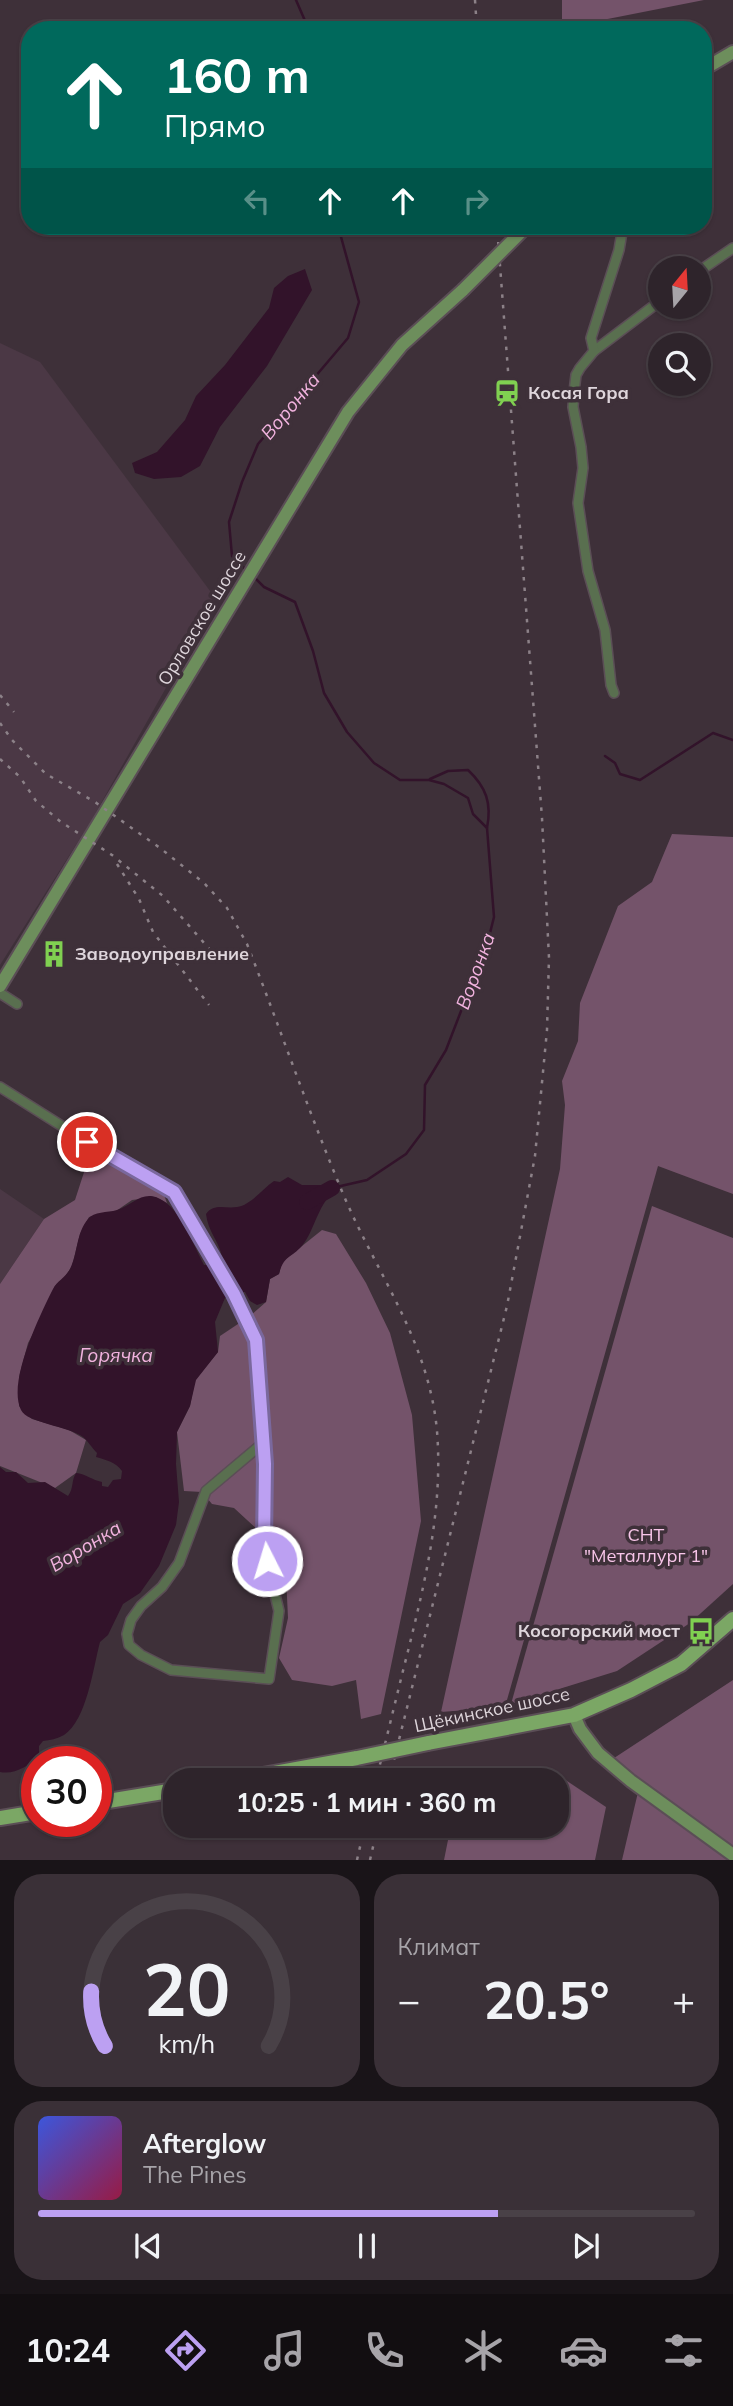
<!DOCTYPE html>
<html lang="ru">
<head>
<meta charset="utf-8">
<style>
  body { margin:0; font-family:Mulish,sans-serif; background:#3a3037; color:#f1f3f6; height:100vh; display:flex; flex-direction:column; font-size:26px; white-space:nowrap }
  * { box-sizing:border-box; margin:0 }
  p { font-size:23px; color:#a7a4a9 }
  .icon { flex:none; width:38px; height:38px; fill:none; stroke:currentColor; stroke-width:2; stroke-linecap:round; stroke-linejoin:round }
  .map { position:relative; height:1860px; overflow:hidden }
  .panel { display:flex; flex-direction:column; gap:14px; padding:14px; background:#191418; flex:1 }
  .panel>* { flex:none }
  .guide { position:absolute; left:21px; top:21px; width:691px; height:214px; border-radius:28px; box-shadow:0 2px 5px #0004,0 0 0 2px #494147; background:#00695c; color:#fff; overflow:hidden }
  .needle { width:46px; rotate:18deg }
  .tools { position:absolute; left:648px; top:256px; display:grid; gap:14px }
  .tools a { display:grid; place-items:center; width:63px; height:63px; border-radius:50%; background:#2e242b; box-shadow:0 2px 5px #0004,0 0 0 2px #494147; font-size:35px }
  .speed { position:absolute; left:21px; top:1746px; display:flex; gap:14px; font-size:35px; font-weight:700; text-align:center }
  .speed>* { display:grid; place-content:center; width:91px; height:91px; border-radius:50%; background:#2e242b; box-shadow:0 2px 5px #0004,0 0 0 2px #494147; line-height:1 }
  .speed .limit { border:10px solid #d22; background:#fff; color:#111 }
  .pin { position:absolute; display:grid; place-items:center; width:60px; height:60px; color:#fff; margin:-30px; border:4px solid #fff; border-radius:50%; box-shadow:0 2px 7px #0007 }
  .me { position:absolute; width:77px; margin:-38px; rotate:355deg; stroke-linejoin:round; filter:drop-shadow(0 0 5px #0008) }
  .turn { display:flex; align-items:center; gap:24px; height:147px; padding:0 28px; font-size:32px }
  .turn .icon { width:91px; height:91px; stroke-width:2.5 }
  .turn b { display:block; font-size:49px; line-height:60px }
  .lanes { display:flex; align-items:center; height:66px; padding:0 28px; background:#0003; justify-content:center; gap:35px; direction:ltr }
  .lanes .off { opacity:.35 }
  .big { font-size:52px; font-weight:700; line-height:1.1 }
  .panel .card { flex:1; display:flex; flex-direction:column; justify-content:center; gap:10px; min-width:0; padding:0 24px; border-radius:28px; background:#3a3037 }
  .panel .dial { align-items:center; gap:0 }
  .dial svg { height:182px; overflow:visible; fill:none; stroke:#494147; stroke-width:7; stroke-linecap:round; text-anchor:middle }
  .dial text { fill:#f1f3f6; stroke:none }
  .song { display:flex; align-items:center; gap:21px }
  .cover { width:84px; height:84px; border-radius:10px; background:linear-gradient(135deg,hsl(230 70% 55%),hsl(340 70% 35%)) }
  .played { height:7px; border-radius:4px; background:linear-gradient(90deg,#bca0f2 70%,#494147 70%) }
  .keys { display:flex; justify-content:space-around; direction:ltr }
  .heat { display:flex; justify-content:space-between; align-items:center; font-size:38px; direction:ltr }
  .panel .tiles { flex:1; display:grid; gap:14px; grid-template-columns:1fr 1fr }
  .card:last-child { grid-column:span 2 }
  .trip { position:absolute; left:163px; top:1768px; width:406px; height:70px; border-radius:28px; background:#2e242b; box-shadow:0 2px 5px #0004,0 0 0 2px #494147; font-weight:700; line-height:70px; text-align:center }
  .menu { display:flex; height:112px; justify-content:space-around; align-items:center; background:#120e11; color:#a7a4a9 }
  .menu .icon { width:49px; height:49px }
  .menu .on { color:#bca0f2 }
  .menu b { font-size:32px; color:#f1f3f6 }
  .map>svg:first-child { display:block }
  .built { fill:#4b3845 }
  .green { fill:#74536a }
  .water { fill:#32132a }
  .lines { fill:none; stroke-linecap:round; stroke-linejoin:round }
  .stream { stroke:#32132a; stroke-width:2.5 }
  .river { stroke:#32132a; stroke-width:16 }
  .street-casing { stroke:#5b4e56; stroke-width:12 }
  .secondary-casing { stroke:#5b4e56; stroke-width:16 }
  .primary-casing { stroke:#5b4e56; stroke-width:18 }
  .street { stroke:#596f4f; stroke-width:9 }
  .secondary { stroke:#6d8e5c; stroke-width:12 }
  .primary { stroke:#7ba765; stroke-width:14 }
  .rail { stroke:#8c8188; stroke-width:2.5; stroke-dasharray:3.5 7; stroke-linecap:butt }
  .secondary-bridge-casing { stroke:#5b4e56; stroke-width:16; stroke-linecap:butt }
  .primary-bridge-casing { stroke:#5b4e56; stroke-width:18; stroke-linecap:butt }
  .secondary-bridge { stroke:#6d8e5c; stroke-width:12 }
  .primary-bridge { stroke:#7ba765; stroke-width:14 }
  .route-casing { stroke:#7a689d; stroke-width:18 }
  .route { stroke:#bca0f2; stroke-width:12 }
  .labels { text-anchor:middle; stroke-width:7; stroke-linejoin:round; paint-order:stroke }
  .poi-label { font-size:18px; font-weight:bold; fill:#ded5db; stroke:#3e3039; text-anchor:start }
  .street-label { font-size:18px; fill:#ded5db; stroke:#3e3039 }
  .park-label { font-size:18px; fill:#f8c5e9; stroke:#3e3039 }
  .water-label { font-size:19px; font-style:italic; fill:#f2b3df; stroke:#3e3039 }
</style>
</head>
<body>
<div class="map">
<svg width="733" height="1860" viewBox="0 0 733 1860">
  <rect width="100%" height="100%" fill="#3e3039"/>
  <!-- built -->
  <g class="built">
    <polygon points="0,343 40,362 216,599 91,821 0,965"/>
    <polygon points="0,1189 44,1219 0,1284"/>
  </g>
  <!-- green -->
  <g class="green">
    <polygon points="562,0 704,0 562,28"/>
    <polygon points="672,834 733,837 733,1194 658,1166 505,1707 441,1712 560,1169 565,1105 562,1081 578,1041 580,1003 618,906 652,882"/>
    <polygon points="98,1158 156,1189 164,1195 167,1203 155,1197 132,1200 116,1211 89,1217 80,1234 72,1266 64,1278 55,1286 43,1315 28,1343 19,1377 19,1406 32,1419 69,1430 86,1440 76,1473 55,1488 0,1466 0,1284 44,1219 75,1200 88,1160"/>
    <polygon points="652,1206 733,1238 733,1584 690,1623 617,1671 511,1704"/>
    <polygon points="322,1230 336,1234 366,1283 390,1333 412,1415 421,1521 381,1714 361,1719 356,1680 332,1686 292,1680 279,1658 288,1618 285,1555 234,1508 212,1504 202,1492 184,1491 177,1432 190,1406 195,1380 218,1352 220,1336 250,1316 266,1302 270,1279 279,1274 282,1262"/>
    <polygon points="733,1680 733,1860 622,1860 639,1788 608,1762"/>
    <polygon points="546,1767 606,1807 595,1860 444,1860 451,1825 556,1825 556,1780 459,1780"/>
  </g>
  <!-- water -->
  <g class="water">
    <polygon points="305,269 312,290 267,366 220,427 200,466 181,477 154,479 135,473 132,463 157,452 185,420 196,396 225,365 269,308 274,288 288,276"/>
    <path d="M288,1177L302,1185H321L327,1199C316,1213 312,1236 300,1248C289,1259 284,1256 279,1274L270,1279L266,1302L257,1305L250,1301L245,1292H235L225,1298L215,1322L218,1352L196,1380L190,1406L177,1432L176,1464L179,1502L176,1525L159,1566L140,1593L123,1604L108,1635L100,1642C93,1668 87,1720 64,1735C57,1739 50,1740 43,1741L39,1746V1756C29,1766 14,1775 0,1772V1467L6,1472H16L28,1483L45,1482L68,1496C74,1488 71,1481 76,1473C86,1474 92,1480 102,1482V1486L108,1487L113,1480L121,1479L122,1471C116,1462 106,1460 96,1457L97,1453C92,1448 88,1441 83,1437C68,1426 27,1423 21,1410C7,1382 40,1315 53,1289C57,1281 66,1277 70,1269C78,1253 76,1233 88,1219C94,1211 107,1213 117,1210C135,1204 144,1187 165,1202C182,1214 194,1246 204,1265H211L222,1257C219,1241 208,1232 206,1214C214,1203 225,1209 237,1207C251,1205 262,1189 274,1181L280,1182Z"/>
  </g>
  <g class="lines">
    <!-- stream -->
    <g class="stream">
      <polyline points="296,0 309,30"/>
      <polyline points="248,572 232,556 229,522 242,482 258,444 348,338 359,302 338,226"/>
      <polyline points="253,576 264,587 295,602 313,651 324,693 347,732 374,763 400,780 429,780 444,784 468,798 473,814 487,828 494,917 488,941 446,1050 425,1085 424,1130 406,1154 367,1180 332,1188"/>
      <polyline points="605,756 615,763 620,774 640,780 713,733 733,740"/>
      <path d="M430,779L448,771L468,770C486,787 492,803 487,828"/>
    </g>
    <!-- river -->
    <polyline class="river" points="307,1202 332,1188"/>
    <defs>
      <g id="street">
        <polyline points="698,272 733,248"/>
        <polyline points="594,351 660,301"/>
        <polyline points="614,693 611,685 605,630 588,571 578,503 583,468 581,447 573,407 574,392 576,375 580,368 594,351 591,338 619,250 623,226"/>
        <polyline points="0,993 17,1004"/>
        <polyline points="0,1087 130,1169 174,1192 234,1294 255,1340 265,1463 263,1546 279,1611 269,1679 171,1670 141,1655 129,1645 127,1634 131,1620 141,1606 162,1587 179,1563 206,1491 263,1443"/>
      </g>
      <g id="secondary">
        <polyline points="704,69 733,52"/>
        <polyline points="0,986 348,412 402,345 463,290"/>
        <polyline points="574,1715 580,1729 598,1753 631,1781 733,1855"/>
      </g>
      <g id="primary">
        <polyline points="428,1743 574,1715 631,1690 681,1664 733,1619"/>
        <polyline points="235,1780 357,1758"/>
        <polyline points="96,1803 175,1790"/>
        <polyline points="0,1818 37,1812"/>
      </g>
    </defs>
    <!-- street casing -->
    <use href="#street" class="street-casing"/>
    <!-- secondary casing -->
    <use href="#secondary" class="secondary-casing"/>
    <!-- primary casing -->
    <use href="#primary" class="primary-casing"/>
    <!-- street -->
    <use href="#street" class="street"/>
    <!-- secondary -->
    <use href="#secondary" class="secondary"/>
    <!-- primary -->
    <use href="#primary" class="primary"/>
    <!-- rail -->
    <g class="rail">
      <polyline points="475,0 477,30"/>
      <polyline points="0,695 14,712"/>
      <path d="M0,723L12,740L46,774L95,802L160,848L204,883L227,908L247,944C280,1028 309,1113 344,1196C378,1276 429,1342 437,1431C443,1507 426,1578 408,1651C397,1694 387,1737 376,1780"/>
      <polyline points="0,759 20,777 36,801 61,822 112,855 163,896 219,960"/>
      <polyline points="117,864 139,899 153,932 209,1005"/>
      <polyline points="389,1780 507,1306 535,1156 547,1030 549,958 542,818 497,226"/>
      <polyline points="357,1860 365,1825"/>
      <polyline points="370,1860 378,1825"/>
    </g>
    <defs>
      <polyline id="secondary-bridge" points="463,290 522,231"/>
      <polyline id="primary-bridge" points="357,1758 428,1743"/>
    </defs>
    <!-- secondary-bridge casing -->
    <use href="#secondary-bridge" class="secondary-bridge-casing"/>
    <!-- primary-bridge casing -->
    <use href="#primary-bridge" class="primary-bridge-casing"/>
    <!-- secondary-bridge -->
    <use href="#secondary-bridge" class="secondary-bridge"/>
    <!-- primary-bridge -->
    <use href="#primary-bridge" class="primary-bridge"/>
  </g>
  <g class="lines">
    <defs>
      <polyline id="route" points="87,1142 174,1192 234,1294 256,1340 265,1464 264,1546 267,1561"/>
    </defs>
    <!-- route casing -->
    <use href="#route" class="route-casing"/>
    <!-- route -->
    <use href="#route" class="route"/>
  </g>
  <!-- icons -->
  <defs>
    <symbol id="station-bare" viewBox="-9 -9 18 18"><path d="M-3-6H3Q5-6 5-4V2Q5 4 3 4L4.5 6H3L1.5 4h-3L-3 6H-4.5L-3 4Q-5 4-5 2V-4Q-5-6-3-6ZM-3.5-4v3h7v-3ZM-3.5 1v1.5H-2V1ZM2 1v1.5H3.5V1Z" fill="#80d051" stroke="#3e3039" stroke-width="2.5" paint-order="stroke"/></symbol>
    <symbol id="building-bare" viewBox="-9 -9 18 18"><path d="M-4-6H4V6H1V3H-1V6H-4ZM-2.5-4.3h1.7v1.8h-1.7ZM.8-4.3h1.7v1.8H.8ZM-2.5-1h1.7V.8h-1.7ZM.8-1h1.7V.8H.8Z" fill="#80d051" stroke="#3e3039" stroke-width="2.5" paint-order="stroke"/></symbol>
    <symbol id="bus-bare" viewBox="-9 -9 18 18"><path d="M-5-6H5V4H4V6H2V4H-2V6H-4V4H-5ZM-3.5-4V0h7V-4ZM-3.5 1.2v1.5H-2V1.2ZM2 1.2v1.5H3.5V1.2Z" fill="#80d051" stroke="#3e3039" stroke-width="2.5" paint-order="stroke"/></symbol>
  </defs>
  <g fill-rule="evenodd">
    <use href="#station-bare" x="488" y="374" width="38" height="38"/>
    <use href="#building-bare" x="35" y="935" width="38" height="38"/>
    <use href="#bus-bare" x="682" y="1612" width="38" height="38"/>
  </g>
  <g class="labels">
    <!-- poi labels -->
    <g class="poi-label">
      <text x="528" y="399">Косая Гора</text>
      <text x="75" y="960">Заводоуправление</text>
      <text x="680" y="1637" text-anchor="end">Косогорский мост</text>
    </g>
    <!-- street labels -->
    <g class="street-label">
      <text transform="translate(202 618) rotate(-59)" y="6">Орловское шоссе</text>
      <text transform="translate(492 1710) rotate(-12)" y="6">Щёкинское шоссе</text>
    </g>
    <!-- park labels -->
    <g class="park-label">
      <text x="646" y="1541">СНТ<tspan x="646" dy="21">"Металлург 1"</tspan></text>
    </g>
    <!-- water labels -->
    <g class="water-label">
      <text transform="translate(290 406) rotate(-50)" y="7">Воронка</text>
      <text transform="translate(475 971) rotate(-70)" y="7">Воронка</text>
      <text x="116" y="1362">Горячка</text>
      <text transform="translate(85 1546) rotate(-31)" y="7">Воронка</text>
    </g>
  </g>
</svg>
<div class="tools">
<a><svg class="needle" viewBox="-14 -14 28 28"><path d="M0-13l5 13h-10z" fill="#e53935"/><path d="M0 13l5-13h-10z" fill="#a7a4a9"/></svg></a>
<a><svg class="icon" aria-label="search" viewBox="0 0 24 24"><circle cx="10" cy="10" r="6"/><path d="M15 15l6 6"/></svg></a>
</div>
<div class="speed"><div class="limit">30</div></div>
<div class="pin" style="left:87px;top:1142px;background:#d93025"><svg class="icon" aria-label="arrive" viewBox="0 0 24 24"><path d="M6 21V4h12l-3 4 3 4H6"/></svg></div>
<svg class="me" style="left:267px;top:1561px" viewBox="-20 -20 40 40"><circle r="17" fill="#bca0f2" stroke="#fff" stroke-width="3"/><path d="M0-11L8 9 0 5-8 9z" fill="#fff"/></svg>
<div class="trip">10:25 · 1 мин · 360 m</div>
<div class="guide">
<div class="turn"><svg class="icon" aria-label="ahead" viewBox="0 0 24 24"><path d="M12 20V5M6 11l6-6 6 6"/></svg><div><b>160 m</b>Прямо</div></div>
<div class="lanes"><svg class="icon off" aria-label="left" viewBox="0 0 24 24"><path d="M17 20v-9H6M10 6l-5 5 5 5"/></svg><svg class="icon" aria-label="ahead" viewBox="0 0 24 24"><path d="M12 20V5M6 11l6-6 6 6"/></svg><svg class="icon" aria-label="ahead" viewBox="0 0 24 24"><path d="M12 20V5M6 11l6-6 6 6"/></svg><svg class="icon off" aria-label="right" viewBox="0 0 24 24"><path d="M7 20v-9h11M14 6l5 5-5 5"/></svg></div>
</div>
</div>
<section class="panel">
<div class="tiles">
<div class="card dial"><svg viewBox="0 0 100 80">
<path d="M14 69A42 42 0 1 1 86 69"/>
<path d="M14 69A42 42 0 0 1 8 45" stroke="#bca0f2"/>
<text x="50" y="56" font-size="32" font-weight="700">20</text>
<text x="50" y="72" font-size="11">km/h</text>
</svg></div>
<div class="card"><p>Климат</p>
<div class="heat"><a>−</a><b class="big">20.5°</b><a>+</a></div>
</div>
<div class="card">
<div class="song"><i class="cover"></i><div><b>Afterglow</b><p>The Pines</p></div></div>
<div class="played"></div>
<div class="keys"><svg class="icon" aria-label="previous" viewBox="0 0 24 24"><path d="M18 5L8 12l10 7zM5 5v14"/></svg><svg class="icon" aria-label="pause" viewBox="0 0 24 24"><path d="M8 5v14M16 5v14"/></svg><svg class="icon" aria-label="next" viewBox="0 0 24 24"><path d="M6 5l10 7-10 7zM19 5v14"/></svg></div>
</div>
</div>
</section>
<nav class="menu">
<b>10:24</b>
<svg class="icon on" aria-label="directions" viewBox="0 0 24 24"><path d="M12 3l9 9-9 9-9-9zM9 14v-3h6M13 9l2 2-2 2"/></svg>
<svg class="icon" aria-label="music" viewBox="0 0 24 24"><path d="M9 18V5l10-2v13"/><circle cx="6" cy="18" r="3"/><circle cx="16" cy="16" r="3"/></svg>
<svg class="icon" aria-label="phone" viewBox="0 0 24 24"><path d="M5 4h4l2 5-3 2q2 4 5 5l2-3 5 2v4C11 20 4 13 5 4z"/></svg>
<svg class="icon" aria-label="climate" viewBox="0 0 24 24"><path d="M12 3v18M4 7l16 10M4 17L20 7"/></svg>
<svg class="icon" aria-label="car" viewBox="0 0 24 24"><path d="M5 17H2v-5l4-1 3-4h7l3 4 3 1v5h-3M9 17h6M6 11h13"/><circle cx="7" cy="17" r="2"/><circle cx="17" cy="17" r="2"/></svg>
<svg class="icon" aria-label="filters" viewBox="0 0 24 24"><path d="M4 7h16M4 17h16"/><circle cx="9" cy="7" r="2"/><circle cx="15" cy="17" r="2"/></svg>
</nav>
</body>
</html>
